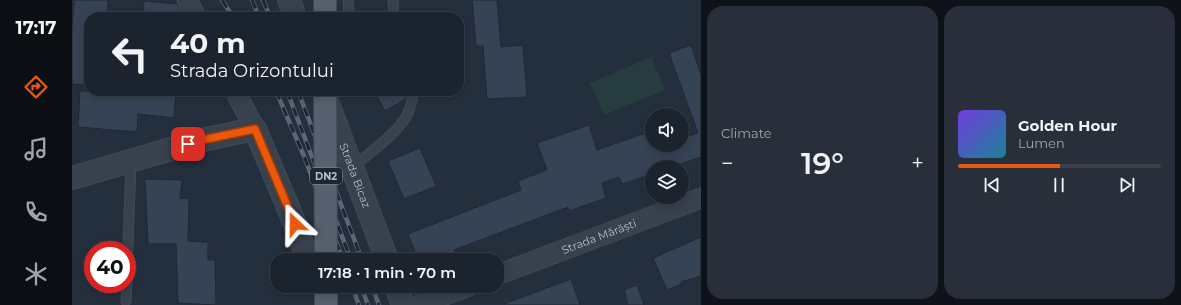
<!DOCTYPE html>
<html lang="en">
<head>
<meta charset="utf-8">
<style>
  body { margin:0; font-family:Montserrat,sans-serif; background:#282f3a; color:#f1f3f6; height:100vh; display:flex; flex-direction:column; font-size:15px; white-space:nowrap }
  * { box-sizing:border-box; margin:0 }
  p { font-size:13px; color:#a0a4aa }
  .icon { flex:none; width:22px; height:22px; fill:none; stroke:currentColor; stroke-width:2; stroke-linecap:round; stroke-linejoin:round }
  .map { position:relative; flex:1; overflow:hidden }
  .details { display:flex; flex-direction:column; gap:6px; padding:6px; background:#0f1319; width:480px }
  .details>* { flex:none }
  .guide { position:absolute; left:12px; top:12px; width:380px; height:84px; border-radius:16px; box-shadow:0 2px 10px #0003,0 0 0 1px #39404a; background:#1b232e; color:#f1f3f6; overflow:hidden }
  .fabs { position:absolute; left:573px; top:108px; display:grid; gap:8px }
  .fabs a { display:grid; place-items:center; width:44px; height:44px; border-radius:50%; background:#1b232e; box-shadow:0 2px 10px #0003,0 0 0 1px #39404a; font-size:20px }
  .speed { position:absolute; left:12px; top:241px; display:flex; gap:8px; font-size:20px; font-weight:700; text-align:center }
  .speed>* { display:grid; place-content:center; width:52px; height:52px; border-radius:50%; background:#1b232e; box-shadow:0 2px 10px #0003,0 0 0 1px #39404a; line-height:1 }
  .speed .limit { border:6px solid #d22; background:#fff; color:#111 }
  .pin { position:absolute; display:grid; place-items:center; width:34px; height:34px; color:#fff; margin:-17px; border-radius:8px; box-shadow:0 2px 6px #0006 }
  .me { position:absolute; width:44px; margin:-22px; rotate:337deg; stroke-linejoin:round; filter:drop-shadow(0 0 3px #0008) }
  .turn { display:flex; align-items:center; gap:14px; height:84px; padding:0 20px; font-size:18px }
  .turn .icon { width:52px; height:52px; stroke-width:2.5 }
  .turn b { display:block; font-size:28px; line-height:34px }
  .big { font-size:30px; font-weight:600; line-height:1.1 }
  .details .widget { flex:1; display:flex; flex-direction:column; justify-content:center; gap:6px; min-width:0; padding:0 14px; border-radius:16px; background:#282f3a }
  .song { display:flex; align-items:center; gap:12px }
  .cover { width:48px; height:48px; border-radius:6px; background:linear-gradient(135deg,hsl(260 70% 55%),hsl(190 70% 35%)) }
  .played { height:4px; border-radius:2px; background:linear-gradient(90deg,#ea580c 50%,#39404a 50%) }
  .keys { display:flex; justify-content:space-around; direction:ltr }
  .heat { display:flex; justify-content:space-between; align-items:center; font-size:22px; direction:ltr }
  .details .tiles { flex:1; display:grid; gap:6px; grid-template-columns:repeat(2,1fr) }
  .trip { position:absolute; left:198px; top:253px; width:234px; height:40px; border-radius:16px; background:#1b232e; box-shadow:0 2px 10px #0003,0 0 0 1px #39404a; font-weight:600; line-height:40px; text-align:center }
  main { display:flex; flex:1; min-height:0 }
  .tabs { display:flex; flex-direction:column; width:72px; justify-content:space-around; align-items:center; background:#0b0e12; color:#a0a4aa }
  .tabs .icon { width:28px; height:28px }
  .tabs .current { color:#ea580c }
  .tabs b { font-size:18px; color:#f1f3f6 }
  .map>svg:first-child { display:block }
  .green { fill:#263c3f }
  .building { fill:#364354; stroke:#1f2835 }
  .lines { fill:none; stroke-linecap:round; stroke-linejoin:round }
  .service-casing { stroke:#414a57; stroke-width:11 }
  .minor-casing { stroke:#414a57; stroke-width:21 }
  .tertiary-casing { stroke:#414a57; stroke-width:24 }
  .primary-casing { stroke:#414a57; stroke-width:24 }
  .service { stroke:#38414e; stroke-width:9 }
  .minor { stroke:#38414e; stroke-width:19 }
  .tertiary { stroke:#38414e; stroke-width:22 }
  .primary { stroke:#56606e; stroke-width:22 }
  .rail-casing { stroke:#5a6575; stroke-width:4.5 }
  .rail { stroke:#1d2633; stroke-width:3; stroke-dasharray:9; stroke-linecap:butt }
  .primary-bridge-casing { stroke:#414a57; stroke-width:24; stroke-linecap:butt }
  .primary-bridge { stroke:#56606e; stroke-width:22 }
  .route-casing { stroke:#983908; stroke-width:10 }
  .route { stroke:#ea580c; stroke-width:7 }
  .labels { text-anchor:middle; stroke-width:4; stroke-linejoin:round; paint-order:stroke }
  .shield { fill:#1d2633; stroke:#878f9c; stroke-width:1 }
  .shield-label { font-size:10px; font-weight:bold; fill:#b4bcc9 }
  .street-label { font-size:11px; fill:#b4bcc9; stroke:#1d2633 }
</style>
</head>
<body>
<main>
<nav class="tabs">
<b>17:17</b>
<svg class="icon current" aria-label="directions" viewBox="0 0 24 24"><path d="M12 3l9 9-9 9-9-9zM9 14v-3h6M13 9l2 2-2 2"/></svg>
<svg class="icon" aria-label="music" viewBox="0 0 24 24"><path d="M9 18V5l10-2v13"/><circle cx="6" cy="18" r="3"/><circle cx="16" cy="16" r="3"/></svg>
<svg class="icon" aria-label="phone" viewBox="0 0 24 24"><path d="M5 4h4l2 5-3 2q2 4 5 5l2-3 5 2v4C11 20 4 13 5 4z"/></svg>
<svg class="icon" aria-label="climate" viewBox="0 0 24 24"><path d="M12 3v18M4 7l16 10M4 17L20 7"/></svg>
</nav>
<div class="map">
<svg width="629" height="305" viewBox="0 0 629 305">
  <rect width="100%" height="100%" fill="#242f3e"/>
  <!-- green -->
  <polygon class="green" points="579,57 593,90 532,115 518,83"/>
  <!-- building -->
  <g class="building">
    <polygon points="2,0 36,0 35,17 17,17 17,85 0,84 0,29"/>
    <polygon points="400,0 425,0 429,47 451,45 455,97 415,99 411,46 404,46"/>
    <polygon points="72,1 105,4 111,15 110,17 71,17"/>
    <polygon points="619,45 629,75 629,157 600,167 580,167 580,174 550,184 547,177 530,183 534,198 497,211 496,207 382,250 386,260 346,260 336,234 449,190 446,181 475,170 465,143 517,125 525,150 579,131 580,135 580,145 610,145 610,138 626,133 597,53"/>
    <polygon points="8,91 104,91 102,118 66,114 65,132 6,127"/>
    <polygon points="302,91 335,91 334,99 313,111"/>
    <polygon points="348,148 364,186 332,199 316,161"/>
    <polygon points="73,179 110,180 108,198 117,199 116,241 136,242 136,260 143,260 144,305 106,303 104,244 76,244"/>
    <polygon points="629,237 629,276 609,282 610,284 595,290 581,258"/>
    <polygon points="499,279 508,305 432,305 432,304"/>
    <polygon points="565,285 572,305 556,305 552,290"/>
  </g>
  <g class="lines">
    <defs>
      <g id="service">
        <polyline points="276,0 277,17"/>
        <polyline points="321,0 322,17"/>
        <path d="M281,167C297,153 325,134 335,115C338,109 341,98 341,91"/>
        <polyline points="55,276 59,161"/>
        <polyline points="54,301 55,284"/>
      </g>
      <g id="minor">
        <polyline points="115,0 124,17"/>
        <polyline points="163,91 183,129"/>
        <path id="s1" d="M425,275L629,198"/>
        <polyline points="347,305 397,286"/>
      </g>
      <g id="tertiary">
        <polyline points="217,0 223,17"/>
        <path id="s2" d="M253,96L315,260"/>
        <polyline points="0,178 130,140 183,129 223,224 236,260"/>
        <polyline points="324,286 331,305"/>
      </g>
      <g id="primary">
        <polyline points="253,0 253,17"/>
        <polyline points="254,286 254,305"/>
      </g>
    </defs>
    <!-- service casing -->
    <use href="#service" class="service-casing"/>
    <!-- minor casing -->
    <use href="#minor" class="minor-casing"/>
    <!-- tertiary casing -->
    <use href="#tertiary" class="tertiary-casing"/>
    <!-- primary casing -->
    <use href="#primary" class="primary-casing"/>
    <!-- service -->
    <use href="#service" class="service"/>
    <!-- minor -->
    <use href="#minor" class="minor"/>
    <!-- tertiary -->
    <use href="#tertiary" class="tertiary"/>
    <!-- primary -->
    <use href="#primary" class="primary"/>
    <defs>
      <g id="rail">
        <polyline points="150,0 161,17"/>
        <polyline points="180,0 187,17"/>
        <polyline points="191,0 198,17"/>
        <polyline points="204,91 232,156 271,260"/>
        <polyline points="215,91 279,260"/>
        <polyline points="226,91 290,260"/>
        <polyline points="280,286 287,305"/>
        <polyline points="289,286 296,305"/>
        <polyline points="300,286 307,305"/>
      </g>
    </defs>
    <!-- rail casing -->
    <use href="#rail" class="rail-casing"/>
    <!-- rail -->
    <use href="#rail" class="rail"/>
    <defs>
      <polyline id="primary-bridge" points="253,91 254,260"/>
    </defs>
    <!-- primary-bridge casing -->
    <use href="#primary-bridge" class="primary-bridge-casing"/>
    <!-- primary-bridge -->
    <use href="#primary-bridge" class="primary-bridge"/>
  </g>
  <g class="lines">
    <defs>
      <polyline id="route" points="116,144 130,140 183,129 223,224"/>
    </defs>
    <!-- route casing -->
    <use href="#route" class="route-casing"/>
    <!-- route -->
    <use href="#route" class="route"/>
  </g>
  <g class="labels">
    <!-- shield labels -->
    <rect class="shield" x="238" y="168" width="32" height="16" rx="3"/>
    <g class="shield-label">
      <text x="254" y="180">DN2</text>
    </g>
    <!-- street labels -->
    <g class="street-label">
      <text dy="4" stroke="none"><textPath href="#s2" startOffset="85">Strada Bicaz</textPath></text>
      <text dy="4" stroke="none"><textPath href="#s1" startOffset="109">Strada Mărăști</textPath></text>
    </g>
  </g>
</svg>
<div class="fabs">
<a><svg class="icon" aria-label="sound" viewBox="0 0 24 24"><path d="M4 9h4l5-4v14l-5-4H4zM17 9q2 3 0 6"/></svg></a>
<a><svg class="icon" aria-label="layers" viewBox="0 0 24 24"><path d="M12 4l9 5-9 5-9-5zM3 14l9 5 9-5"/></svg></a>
</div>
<div class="speed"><div class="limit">40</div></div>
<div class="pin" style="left:116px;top:144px;background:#d93025"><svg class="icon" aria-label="arrive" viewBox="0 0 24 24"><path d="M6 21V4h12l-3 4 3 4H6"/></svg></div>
<svg class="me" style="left:223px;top:224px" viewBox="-20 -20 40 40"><path d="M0-17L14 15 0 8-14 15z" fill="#ea580c" stroke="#fff" stroke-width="4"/></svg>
<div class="trip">17:18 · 1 min · 70 m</div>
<div class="guide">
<div class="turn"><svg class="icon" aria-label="left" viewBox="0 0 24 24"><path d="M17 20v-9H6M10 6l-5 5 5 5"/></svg><div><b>40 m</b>Strada Orizontului</div></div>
</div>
</div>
<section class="details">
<div class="tiles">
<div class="widget"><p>Climate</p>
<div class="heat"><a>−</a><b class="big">19°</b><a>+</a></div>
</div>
<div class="widget">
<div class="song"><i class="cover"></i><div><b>Golden Hour</b><p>Lumen</p></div></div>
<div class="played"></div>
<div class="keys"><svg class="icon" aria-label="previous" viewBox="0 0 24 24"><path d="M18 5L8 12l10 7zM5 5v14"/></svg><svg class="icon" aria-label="pause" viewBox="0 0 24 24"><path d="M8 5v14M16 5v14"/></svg><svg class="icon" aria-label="next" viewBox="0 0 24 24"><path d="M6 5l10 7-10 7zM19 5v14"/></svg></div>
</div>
</div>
</section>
</main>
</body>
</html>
